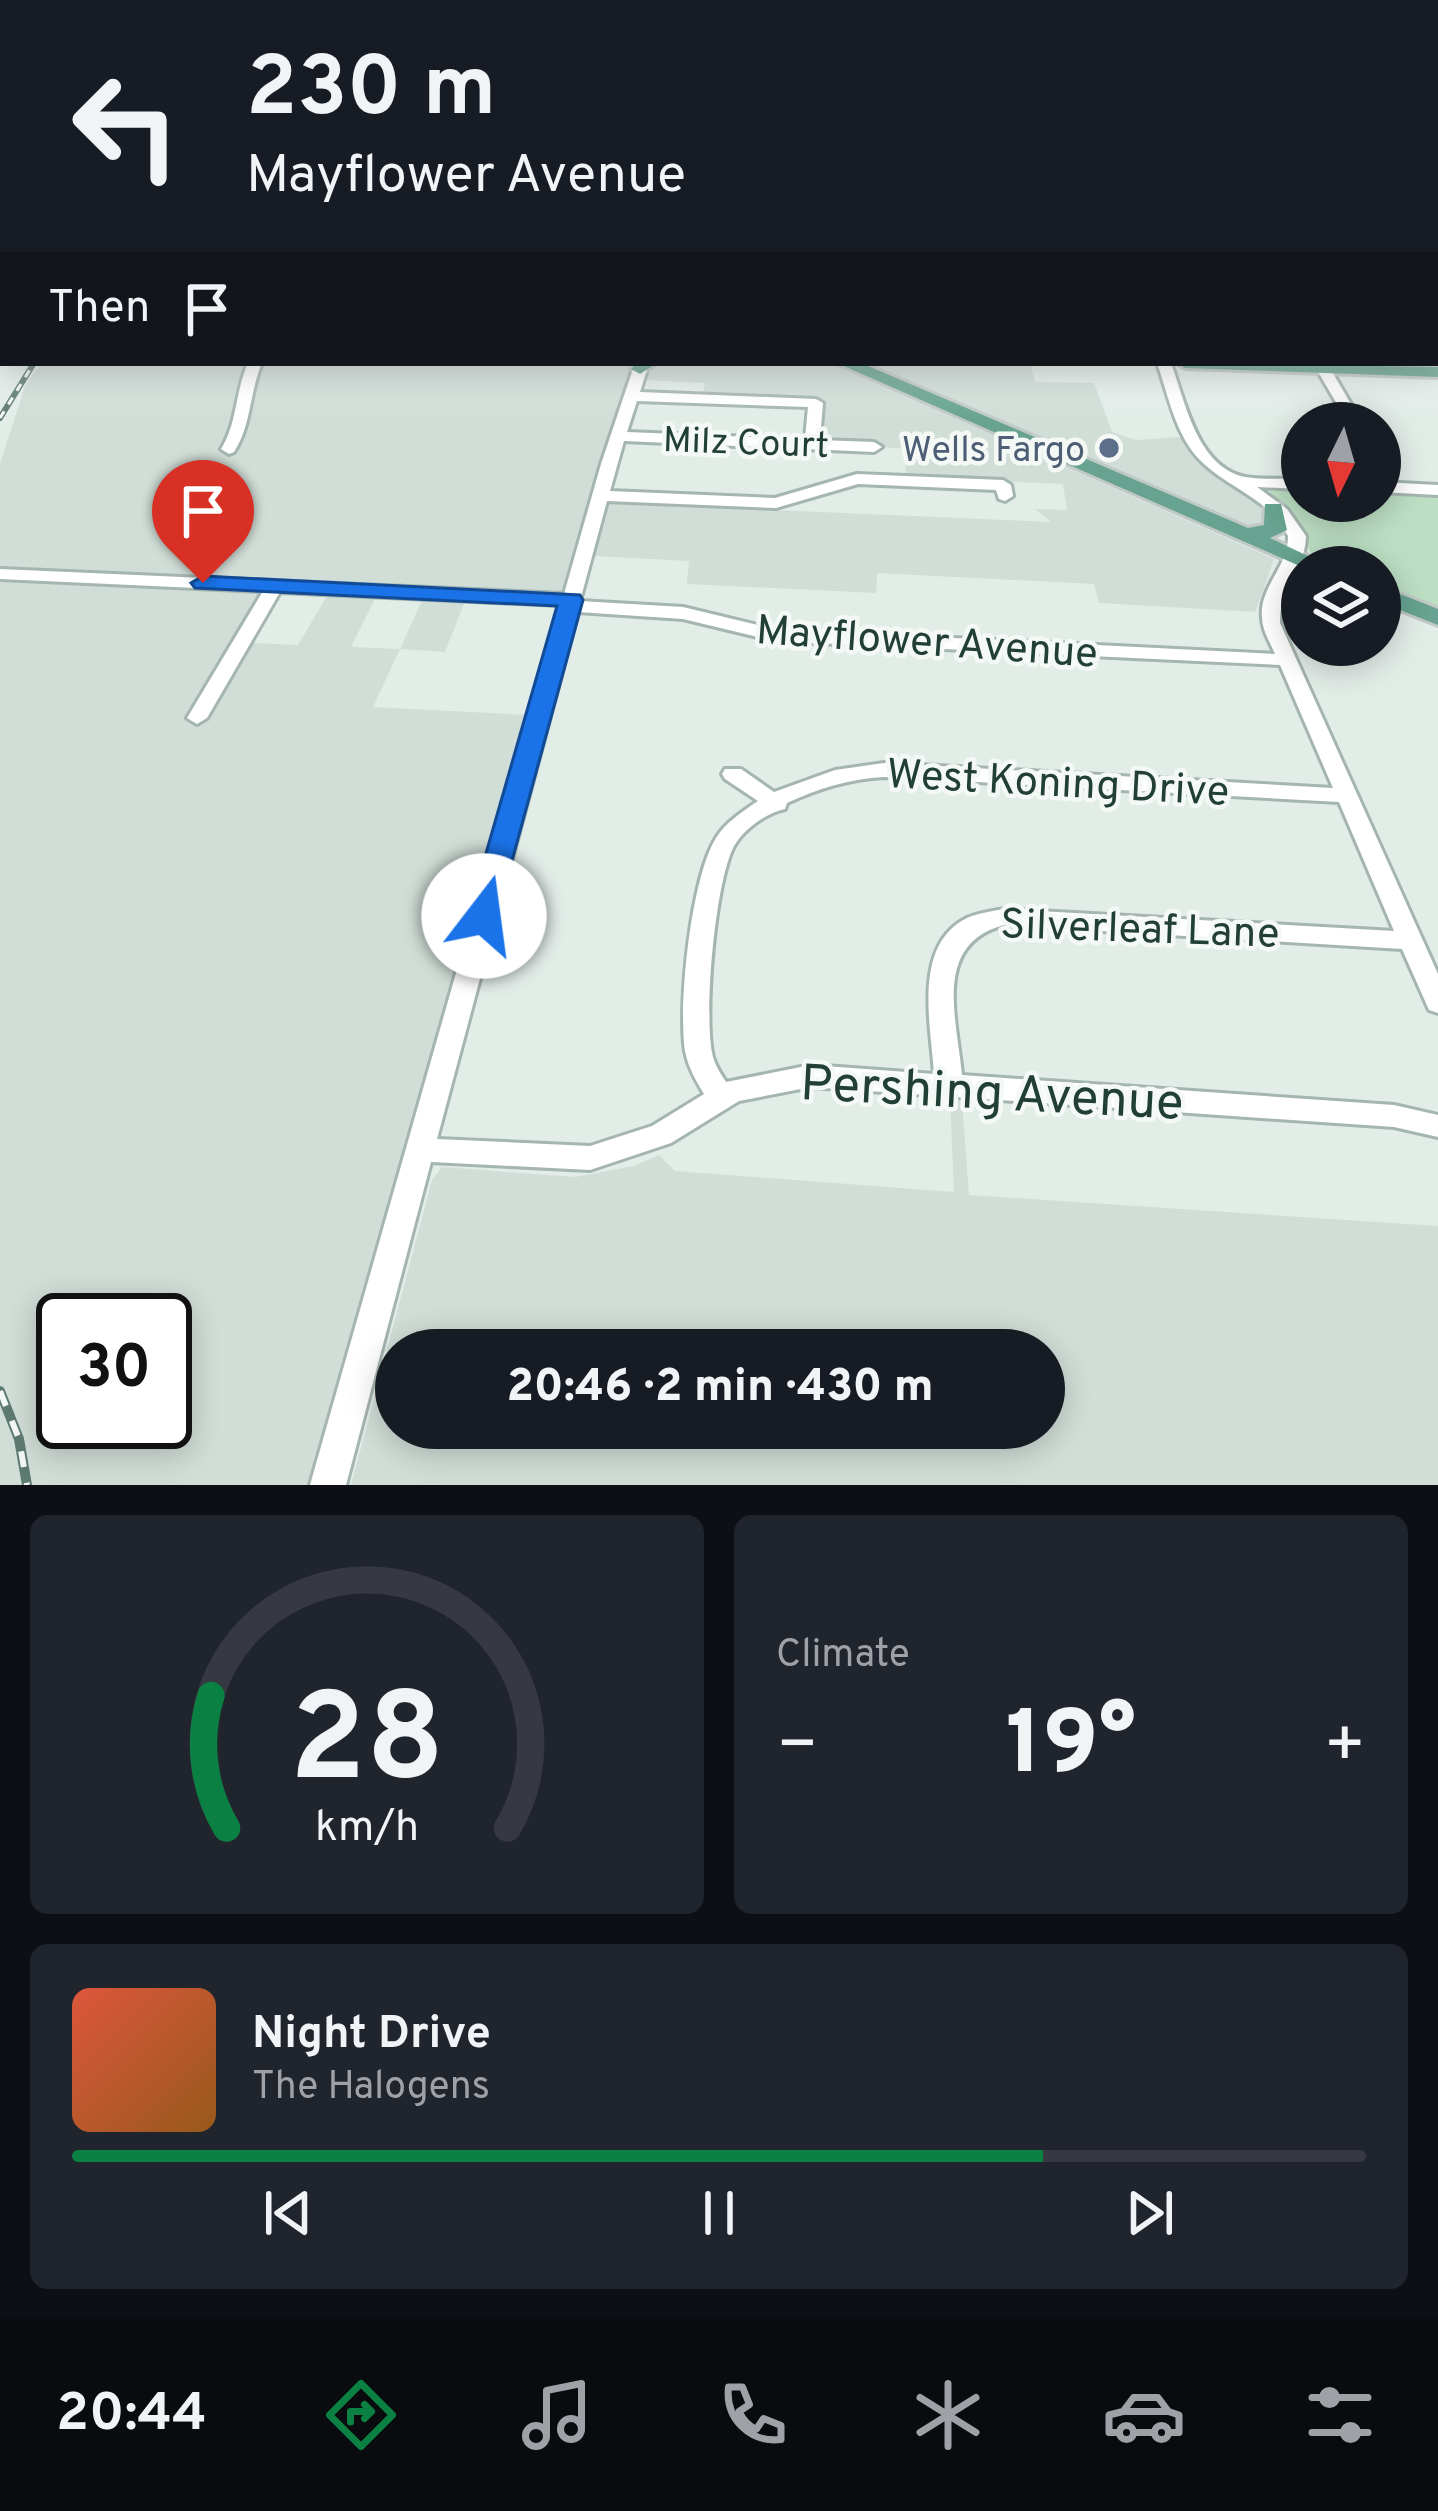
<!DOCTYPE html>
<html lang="en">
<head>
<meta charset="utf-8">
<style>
  body { margin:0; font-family:Overpass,sans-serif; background:#20242c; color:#f1f3f6; height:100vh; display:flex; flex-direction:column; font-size:45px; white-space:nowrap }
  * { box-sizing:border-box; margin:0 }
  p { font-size:39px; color:#9ea1a6 }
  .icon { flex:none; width:66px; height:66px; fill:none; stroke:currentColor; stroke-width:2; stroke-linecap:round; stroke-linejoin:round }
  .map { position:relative; height:1485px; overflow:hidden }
  .details { display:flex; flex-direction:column; gap:30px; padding:30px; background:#0d0f14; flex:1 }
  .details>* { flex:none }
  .banner { position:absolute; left:0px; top:0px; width:1440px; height:366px; box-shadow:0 6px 30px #0003; background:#171b24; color:#f1f3f6; overflow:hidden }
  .needle { width:78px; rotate:185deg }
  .tools { position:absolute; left:1281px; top:402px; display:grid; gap:24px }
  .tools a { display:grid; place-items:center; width:120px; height:120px; border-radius:50%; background:#171b24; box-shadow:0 6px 30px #0003; font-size:60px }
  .speed { position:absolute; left:36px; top:1293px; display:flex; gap:24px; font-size:60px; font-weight:700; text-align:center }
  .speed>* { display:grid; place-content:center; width:156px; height:156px; border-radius:50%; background:#171b24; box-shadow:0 6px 30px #0003; line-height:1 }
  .speed .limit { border:6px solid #111; border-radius:18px; background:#fff; color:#111 }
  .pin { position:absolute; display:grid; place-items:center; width:102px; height:102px; color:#fff; margin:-123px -51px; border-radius:50% 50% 50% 0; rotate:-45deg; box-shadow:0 0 12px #0007 }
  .pin .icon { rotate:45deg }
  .me { position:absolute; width:132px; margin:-66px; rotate:15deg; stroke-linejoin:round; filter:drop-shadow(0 0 9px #0008) }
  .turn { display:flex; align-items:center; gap:42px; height:252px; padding:0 48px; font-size:54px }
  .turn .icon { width:156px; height:156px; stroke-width:2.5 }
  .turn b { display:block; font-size:84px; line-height:102px }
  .then { display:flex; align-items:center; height:114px; padding:0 48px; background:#0003; gap:24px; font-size:45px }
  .big { font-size:90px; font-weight:800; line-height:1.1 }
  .details .tile { flex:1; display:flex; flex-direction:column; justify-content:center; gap:18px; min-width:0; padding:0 42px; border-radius:18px; background:#20242c }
  .details .dial { align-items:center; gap:0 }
  .dial svg { height:312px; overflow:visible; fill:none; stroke:#363941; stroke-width:7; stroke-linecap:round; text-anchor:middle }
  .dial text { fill:#f1f3f6; stroke:none }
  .song { display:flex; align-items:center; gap:36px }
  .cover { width:144px; height:144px; border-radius:18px; background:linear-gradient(135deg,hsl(10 70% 55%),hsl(30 70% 35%)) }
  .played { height:12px; border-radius:6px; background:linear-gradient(90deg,#0b8043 75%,#363941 75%) }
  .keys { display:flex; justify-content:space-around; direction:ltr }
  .heat { display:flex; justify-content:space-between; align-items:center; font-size:66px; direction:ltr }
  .details .tiles { flex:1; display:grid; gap:30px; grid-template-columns:1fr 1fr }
  .tile:last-child { grid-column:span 2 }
  .trip { position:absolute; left:375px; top:1329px; width:690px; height:120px; border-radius:60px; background:#171b24; box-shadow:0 6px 30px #0003; font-weight:800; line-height:120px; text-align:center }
  .dock { display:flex; height:192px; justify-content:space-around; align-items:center; background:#090b0e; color:#9ea1a6 }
  .dock .icon { width:84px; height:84px }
  .dock .current { color:#0b8043 }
  .dock b { font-size:54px; color:#f1f3f6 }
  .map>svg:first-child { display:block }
  .built { fill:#d1ddd7; fill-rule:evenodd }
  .green { fill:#bcdfc3 }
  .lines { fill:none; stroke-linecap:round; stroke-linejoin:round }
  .minor-casing { stroke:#a5b5af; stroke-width:6 }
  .major-casing { stroke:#c1c9c7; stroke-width:6 }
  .minor { fill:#fff; fill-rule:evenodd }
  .major { fill:#67a390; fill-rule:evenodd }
  .rail-far1-casing { stroke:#5d7a71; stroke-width:6 }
  .rail-casing { stroke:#5d7a71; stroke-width:10 }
  .rail-far1 { stroke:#f4f9f6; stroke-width:3; stroke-dasharray:8; stroke-linecap:butt }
  .rail { stroke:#f4f9f6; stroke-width:6; stroke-dasharray:16; stroke-linecap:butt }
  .route { fill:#1a73e8; stroke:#114b97; stroke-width:3 }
  .service-dot { fill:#5c6f8a; stroke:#f4f9f6; stroke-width:4.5 }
  .labels { text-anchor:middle; stroke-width:9; stroke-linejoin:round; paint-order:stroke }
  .far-street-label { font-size:36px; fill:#223f36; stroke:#f4f9f6 }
  .far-service-label { font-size:36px; fill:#4e5e75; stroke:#f4f9f6; text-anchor:end }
  .street-label { font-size:42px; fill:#223f36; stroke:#f4f9f6 }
  .near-street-label { font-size:51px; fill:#223f36; stroke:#f4f9f6 }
</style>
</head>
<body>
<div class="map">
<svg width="1438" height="1485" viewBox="0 0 1438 1485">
  <rect width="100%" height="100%" fill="#e3ede8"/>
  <!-- built -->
  <g class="built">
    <path d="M41,363H633L590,502L1051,522L1035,509L1067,510L1063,484L906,477L905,449L818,441L820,407L702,397L705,383L646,380L652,363H830L1274,559L1255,612L1099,603L1094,584L877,573L876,593L687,584L689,561L575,555L561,593L469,591L445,652L400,649L373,707L529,715L309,1485H0V464L25,386ZM273,583L333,586L298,645L235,642ZM381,587L427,589L400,649L351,647ZM63,1320H165V1422H63Z"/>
    <polygon points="863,363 1030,363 1035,382 1094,383 1112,432 1136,440 1181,437 1198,462 1259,506 1273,527 1249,530"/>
    <path d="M950,1099L962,1100L969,1195L1438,1226V1485H351L432,1180L442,1167L575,1177L634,1166L659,1155L675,1171L954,1192ZM1044,1350V1428H396V1350Z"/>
  </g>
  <!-- green -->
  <polygon class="green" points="1273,489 1302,489 1302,501 1380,501 1380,492 1438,494 1438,609 1380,585 1380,567 1337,567 1312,556 1295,518 1269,492"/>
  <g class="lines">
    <defs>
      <g id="minor">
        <rect x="1437" y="234" width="1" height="7"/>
        <rect x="0" y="240" width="3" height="6"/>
        <rect x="1437" y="255" width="1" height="8"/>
        <rect x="0" y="264" width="3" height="8"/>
        <rect x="1437" y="295" width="1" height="9"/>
        <path d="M248,363H262C249,393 252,424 234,452L229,454L221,449C238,422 235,391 248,363Z"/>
        <path d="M635,363H649L640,392L816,399L823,403L820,440L874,442L882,447L874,452L624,441L610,491L775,498L857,474L1003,480L1011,485L1013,496L1005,501L999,499L996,490L858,484L776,508L607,501L580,601L683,607L774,629L1275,654C1270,642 1262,630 1262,617C1259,587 1289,566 1288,536C1272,501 1231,489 1204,464C1176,439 1169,397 1157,363H1171C1185,401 1197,467 1245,477C1263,480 1284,478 1302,479V489L1257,487L1287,509L1306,536C1306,567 1279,590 1280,623L1438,974V1013L1429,1010L1402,949L1004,925C932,944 957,1019 962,1075L1394,1105L1438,1115V1137L1394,1127L811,1087L739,1101L671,1143L590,1170L431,1162L346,1485H310L561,605L280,592L207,718L197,724L187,718L263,591L0,579V569L564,594L601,464ZM637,401L808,407L805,439L627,432ZM578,612L683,619L774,641L1280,665L1333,788L884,763L835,770L774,792L741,769H725L722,774L725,779L758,801C743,811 725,823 716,838C691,878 678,1005 685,1051C688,1067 696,1081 704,1094L652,1126L590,1146L437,1139ZM884,777L1339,802L1394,931L1004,909C993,911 978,913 967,918C912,945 931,1025 934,1074L811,1065L726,1082C721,1074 716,1067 713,1057C703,1018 715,882 734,846C744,829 766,813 785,809L787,803C819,788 849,779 884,777Z"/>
        <polygon points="1313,363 1327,363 1362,423 1348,423"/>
        <polygon points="1380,482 1438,485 1438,495 1380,492"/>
      </g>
      <g id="major">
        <polygon points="0,310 3,311 3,321 0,320"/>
        <polygon points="637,363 657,363 640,374 631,369"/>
        <polygon points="837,363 861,363 1248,528 1264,525 1265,504 1281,504 1287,530 1270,538 1331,567 1302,567"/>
        <polygon points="1176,363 1438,367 1438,377 1185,368"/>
        <polygon points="1380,586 1438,609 1438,625 1380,602"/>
      </g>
    </defs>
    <!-- minor casing -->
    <use href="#minor" class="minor-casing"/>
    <!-- major casing -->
    <use href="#major" class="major-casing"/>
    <!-- minor -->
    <use href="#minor" class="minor"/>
    <!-- major -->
    <use href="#major" class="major"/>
    <defs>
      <polyline id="rail-far1" points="0,418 34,363"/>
      <polyline id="rail" points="0,1391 19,1439 27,1485"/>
    </defs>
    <!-- rail-far1 casing -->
    <use href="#rail-far1" class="rail-far1-casing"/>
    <!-- rail casing -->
    <use href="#rail" class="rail-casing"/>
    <!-- rail-far1 -->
    <use href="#rail-far1" class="rail-far1"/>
    <!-- rail -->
    <use href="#rail" class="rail"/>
  </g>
  <!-- sky -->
  <linearGradient id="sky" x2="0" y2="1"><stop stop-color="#82bee0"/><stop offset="0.5" stop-color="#f2f7f5"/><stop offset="1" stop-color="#f2f7f5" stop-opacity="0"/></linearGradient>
  <rect width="1438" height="420" fill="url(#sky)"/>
  <!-- route -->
  <polygon class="route" points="203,576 580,595 583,600 495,923 473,923 468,916 557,606 195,588 191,583"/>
  <!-- markers -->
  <circle class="service-dot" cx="1109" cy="448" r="12"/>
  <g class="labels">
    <!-- far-street labels -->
    <g class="far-street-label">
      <text transform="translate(746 441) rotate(2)" y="13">Milz Court</text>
    </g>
    <!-- far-service labels -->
    <g class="far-service-label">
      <text x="1085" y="461">Wells Fargo</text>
    </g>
    <!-- street labels -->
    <g class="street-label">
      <text transform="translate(927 640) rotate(4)" y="15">Mayflower Avenue</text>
      <text transform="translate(1058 781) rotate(3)" y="15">West Koning Drive</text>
      <text transform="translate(1140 927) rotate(2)" y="15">Silverleaf Lane</text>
    </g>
    <!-- near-street labels -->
    <g class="near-street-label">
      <text transform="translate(992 1091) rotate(3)" y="18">Pershing Avenue</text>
    </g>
  </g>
</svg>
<div class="tools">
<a><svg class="needle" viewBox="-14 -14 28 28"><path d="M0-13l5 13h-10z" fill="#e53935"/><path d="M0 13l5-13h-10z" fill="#9ea1a6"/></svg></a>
<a><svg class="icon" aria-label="layers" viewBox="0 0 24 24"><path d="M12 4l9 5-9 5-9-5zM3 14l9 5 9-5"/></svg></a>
</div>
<div class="speed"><div class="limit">30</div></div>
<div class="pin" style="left:203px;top:583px;background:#d93025"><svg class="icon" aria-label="arrive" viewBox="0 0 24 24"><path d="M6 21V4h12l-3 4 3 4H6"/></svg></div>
<svg class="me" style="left:484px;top:916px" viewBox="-20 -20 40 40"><circle r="19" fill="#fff"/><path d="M0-13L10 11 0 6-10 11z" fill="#1a73e8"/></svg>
<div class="trip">20:46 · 2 min · 430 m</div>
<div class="banner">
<div class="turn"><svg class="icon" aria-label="left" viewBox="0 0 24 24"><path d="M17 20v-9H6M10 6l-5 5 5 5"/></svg><div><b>230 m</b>Mayflower Avenue</div></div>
<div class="then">Then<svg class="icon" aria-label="arrive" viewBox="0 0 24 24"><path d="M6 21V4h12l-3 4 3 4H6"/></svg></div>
</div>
</div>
<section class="details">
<div class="tiles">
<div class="tile dial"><svg viewBox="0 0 100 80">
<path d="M14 69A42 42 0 1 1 86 69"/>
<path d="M14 69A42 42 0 0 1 10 35" stroke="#0b8043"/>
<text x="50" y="56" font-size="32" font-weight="700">28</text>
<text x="50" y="72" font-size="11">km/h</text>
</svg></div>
<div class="tile"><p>Climate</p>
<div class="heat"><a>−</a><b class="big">19°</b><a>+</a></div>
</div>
<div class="tile">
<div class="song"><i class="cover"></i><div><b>Night Drive</b><p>The Halogens</p></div></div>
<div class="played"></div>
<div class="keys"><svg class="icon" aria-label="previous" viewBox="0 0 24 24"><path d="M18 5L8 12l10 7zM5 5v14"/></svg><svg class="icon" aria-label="pause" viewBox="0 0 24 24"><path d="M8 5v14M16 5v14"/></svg><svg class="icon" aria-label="next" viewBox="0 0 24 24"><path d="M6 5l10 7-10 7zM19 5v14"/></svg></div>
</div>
</div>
</section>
<nav class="dock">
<b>20:44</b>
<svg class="icon current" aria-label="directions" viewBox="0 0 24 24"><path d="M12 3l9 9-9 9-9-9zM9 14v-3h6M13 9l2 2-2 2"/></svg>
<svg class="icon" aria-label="music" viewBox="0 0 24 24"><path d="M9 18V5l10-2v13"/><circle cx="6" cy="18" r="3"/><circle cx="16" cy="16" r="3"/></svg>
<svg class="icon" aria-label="phone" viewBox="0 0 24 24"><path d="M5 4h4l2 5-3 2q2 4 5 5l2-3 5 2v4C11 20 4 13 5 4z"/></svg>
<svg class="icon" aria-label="climate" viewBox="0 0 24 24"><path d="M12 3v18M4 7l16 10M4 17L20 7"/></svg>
<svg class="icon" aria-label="car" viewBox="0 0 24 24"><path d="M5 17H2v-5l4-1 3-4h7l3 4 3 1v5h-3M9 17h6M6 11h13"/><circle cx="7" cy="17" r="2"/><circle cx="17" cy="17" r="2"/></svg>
<svg class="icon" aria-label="filters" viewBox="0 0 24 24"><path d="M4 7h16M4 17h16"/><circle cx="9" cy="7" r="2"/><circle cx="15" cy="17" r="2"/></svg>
</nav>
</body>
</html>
